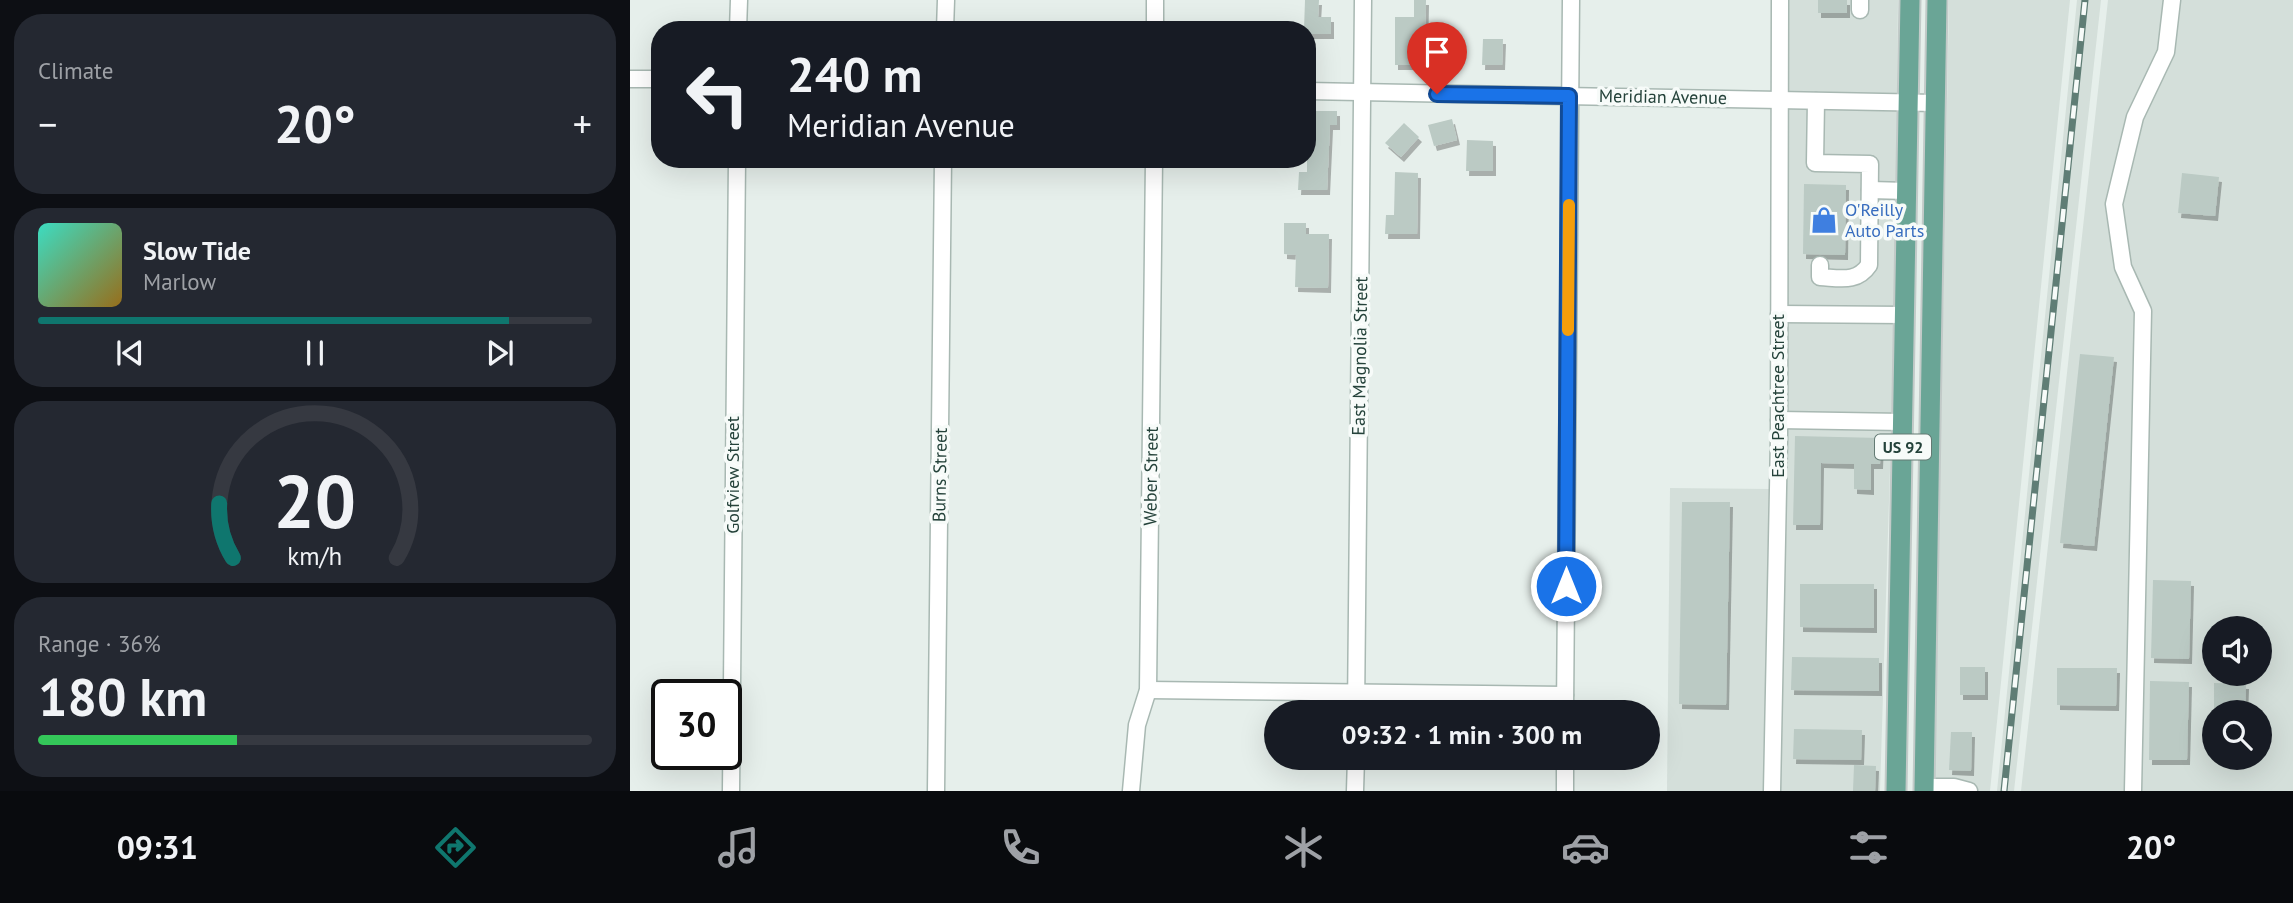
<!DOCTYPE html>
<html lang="en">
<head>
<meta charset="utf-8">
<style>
  body { margin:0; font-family:"PT Sans",sans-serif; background:#242831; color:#f1f3f6; height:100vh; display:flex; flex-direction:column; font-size:26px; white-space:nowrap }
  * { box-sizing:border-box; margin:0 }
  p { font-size:23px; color:#9ea1a6 }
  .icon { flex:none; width:38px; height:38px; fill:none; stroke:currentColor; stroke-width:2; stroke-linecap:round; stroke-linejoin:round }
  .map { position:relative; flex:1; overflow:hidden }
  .panel { display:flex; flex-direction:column; gap:14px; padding:14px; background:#0d0f14; width:630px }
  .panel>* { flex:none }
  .top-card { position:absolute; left:21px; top:21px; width:665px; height:147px; border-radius:28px; box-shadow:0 7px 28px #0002; background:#171b24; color:#f1f3f6; overflow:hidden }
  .buttons { position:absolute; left:1572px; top:616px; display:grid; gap:14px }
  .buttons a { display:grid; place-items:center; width:70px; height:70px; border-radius:50%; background:#171b24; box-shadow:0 7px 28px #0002; font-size:35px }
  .speed { position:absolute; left:21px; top:679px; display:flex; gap:14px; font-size:35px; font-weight:700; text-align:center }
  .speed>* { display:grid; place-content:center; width:91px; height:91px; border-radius:50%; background:#171b24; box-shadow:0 7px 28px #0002; line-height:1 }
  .speed .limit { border:4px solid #111; border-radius:10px; background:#fff; color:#111 }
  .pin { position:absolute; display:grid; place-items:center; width:60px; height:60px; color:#fff; margin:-72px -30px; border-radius:50% 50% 50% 0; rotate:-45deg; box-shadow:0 0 7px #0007 }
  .pin .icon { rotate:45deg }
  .me { position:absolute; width:77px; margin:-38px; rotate:0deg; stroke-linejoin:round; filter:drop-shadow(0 0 5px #0008) }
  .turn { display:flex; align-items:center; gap:24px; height:147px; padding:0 21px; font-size:32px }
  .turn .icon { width:91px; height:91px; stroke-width:2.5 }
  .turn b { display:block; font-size:49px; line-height:60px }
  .big { font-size:52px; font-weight:600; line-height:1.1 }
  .panel .card { flex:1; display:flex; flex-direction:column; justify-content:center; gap:10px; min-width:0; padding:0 24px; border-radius:28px; background:#242831 }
  .panel .dial { align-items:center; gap:0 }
  .dial svg { height:182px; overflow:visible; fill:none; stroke:#363941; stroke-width:7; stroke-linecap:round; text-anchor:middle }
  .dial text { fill:#f1f3f6; stroke:none }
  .song { display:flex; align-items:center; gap:21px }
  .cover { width:84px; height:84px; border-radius:10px; background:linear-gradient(135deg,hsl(170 70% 55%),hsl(40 70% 35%)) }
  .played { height:7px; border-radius:4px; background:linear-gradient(90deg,#0f766e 85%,#363941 85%) }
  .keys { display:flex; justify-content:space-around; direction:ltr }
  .heat { display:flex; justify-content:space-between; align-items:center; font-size:38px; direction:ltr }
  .charge { height:10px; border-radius:5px; background:linear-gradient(90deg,#34c759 36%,#363941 0) }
  .trip { position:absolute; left:634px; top:700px; width:396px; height:70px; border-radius:35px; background:#171b24; box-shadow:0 7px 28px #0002; font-weight:600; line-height:70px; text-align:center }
  .menu { display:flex; height:112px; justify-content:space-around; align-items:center; background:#090b0e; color:#9ea1a6 }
  .menu .icon { width:49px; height:49px }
  .menu .on { color:#0f766e }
  .menu b { font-size:32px; color:#f1f3f6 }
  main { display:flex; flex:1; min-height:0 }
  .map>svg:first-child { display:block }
  .built { fill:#d4dfda; fill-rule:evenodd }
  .building { fill:#bbcac4; filter:url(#shadow) }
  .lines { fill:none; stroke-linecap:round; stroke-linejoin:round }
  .minor-casing { stroke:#a8b8b2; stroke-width:19 }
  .major-casing { stroke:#c2cac8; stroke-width:23 }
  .minor { stroke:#fff; stroke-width:16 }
  .major { stroke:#6aa596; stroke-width:19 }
  .rail-casing { stroke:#5f7d75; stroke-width:7 }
  .rail { stroke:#f7fbf9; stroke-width:4.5; stroke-dasharray:13; stroke-linecap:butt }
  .route-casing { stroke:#114b97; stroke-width:18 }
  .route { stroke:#1a73e8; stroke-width:12 }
  .slow { stroke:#f59e0b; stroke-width:12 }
  .labels { text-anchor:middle; stroke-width:7; stroke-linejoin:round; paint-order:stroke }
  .shield { fill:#f7fbf9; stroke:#637a73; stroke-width:2 }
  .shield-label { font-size:16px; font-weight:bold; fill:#24423a }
  .street-label { font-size:18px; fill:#24423a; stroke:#f7fbf9 }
  .shop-label { font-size:18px; fill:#366cbe; stroke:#f7fbf9; text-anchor:start }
</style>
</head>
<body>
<main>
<section class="panel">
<div class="card"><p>Climate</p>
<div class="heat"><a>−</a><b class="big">20°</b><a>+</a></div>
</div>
<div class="card">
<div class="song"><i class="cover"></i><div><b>Slow Tide</b><p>Marlow</p></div></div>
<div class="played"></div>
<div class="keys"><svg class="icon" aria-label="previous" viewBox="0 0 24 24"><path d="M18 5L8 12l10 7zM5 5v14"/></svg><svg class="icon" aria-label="pause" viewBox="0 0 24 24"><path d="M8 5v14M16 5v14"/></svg><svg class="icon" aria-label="next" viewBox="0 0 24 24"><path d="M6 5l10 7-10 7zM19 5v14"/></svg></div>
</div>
<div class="card dial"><svg viewBox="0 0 100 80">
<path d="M14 69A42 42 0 1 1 86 69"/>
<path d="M14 69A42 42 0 0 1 8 45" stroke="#0f766e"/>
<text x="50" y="56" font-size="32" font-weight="700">20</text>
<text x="50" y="72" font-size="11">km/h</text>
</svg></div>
<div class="card"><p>Range · 36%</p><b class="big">180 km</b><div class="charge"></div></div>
</section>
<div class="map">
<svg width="1663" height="791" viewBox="0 0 1663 791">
  <defs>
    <filter id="shadow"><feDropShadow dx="3" dy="5" stdDeviation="0" flood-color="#0004"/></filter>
  </defs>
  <rect width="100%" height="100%" fill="#e6efeb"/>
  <!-- built -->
  <g class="built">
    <polygon points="1158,0 1268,0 1267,95 1157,93"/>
    <polygon points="1319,0 1440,0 1360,791 1304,791"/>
    <polygon points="1447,0 1471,0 1384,791 1367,791"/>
    <path d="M1478,0H1663V791H1391ZM1584,628H1629V674H1584ZM1584,712H1629V758H1584Z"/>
    <polygon points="1157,107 1267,110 1265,307 1250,791 1151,791"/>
    <polygon points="1040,488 1139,489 1134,791 1037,791"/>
  </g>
  <!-- building -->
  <g class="building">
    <polygon points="675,0 689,0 688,17 701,17 701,34 677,34 677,30 674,30"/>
    <polygon points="784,0 796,0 795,48 806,48 806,65 765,65 765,17 784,17"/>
    <rect x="1188" y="0" width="29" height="13"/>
    <polygon points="853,39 873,39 872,65 852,65"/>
    <polygon points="677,111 707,111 707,125 700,125 697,190 668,190 669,172 677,172"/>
    <polygon points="822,119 827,140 804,146 798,125"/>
    <polygon points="774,123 789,137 771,157 755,143"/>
    <polygon points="837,140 863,141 863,171 836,171"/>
    <polygon points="765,172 788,173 787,234 755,234 756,215 764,215"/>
    <polygon points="1552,173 1589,177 1585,216 1548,213"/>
    <polygon points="1174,184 1216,185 1215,255 1173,254"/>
    <polygon points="654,223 676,223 676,234 699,234 698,288 665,287 666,255 654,254"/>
    <polygon points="1450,354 1484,357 1464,546 1430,543"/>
    <polygon points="1165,436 1251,438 1250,464 1241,464 1241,490 1224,489 1224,464 1191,463 1190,525 1163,525"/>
    <polygon points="1052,502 1100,502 1096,705 1049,704"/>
    <polygon points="1523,580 1561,581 1559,659 1521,658"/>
    <polygon points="1170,584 1244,584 1244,628 1170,627"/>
    <polygon points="1162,657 1249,658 1249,691 1161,690"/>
    <rect x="1330" y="667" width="25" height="28"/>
    <polygon points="1427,668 1487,668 1486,706 1427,705"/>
    <polygon points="1520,681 1559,682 1557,760 1519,760"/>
    <polygon points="1584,683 1616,684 1615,712 1584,712"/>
    <polygon points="1164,729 1232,730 1231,760 1163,759"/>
    <polygon points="1321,732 1342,732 1341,771 1319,770"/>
    <polygon points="1224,765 1246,766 1245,791 1223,791"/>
  </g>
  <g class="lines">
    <defs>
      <g id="minor">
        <polyline points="1230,10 1230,0"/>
        <polyline points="108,30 109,0"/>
        <polyline points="315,30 316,0"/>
        <polyline points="525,30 525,0"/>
        <polyline points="0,79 30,79"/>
        <polyline points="677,91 1305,103"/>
        <path d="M1186,101L1185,163L1240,164L1239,265C1227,283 1210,278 1190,277V265"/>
        <polyline points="1240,190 1277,191"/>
        <polyline points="1149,314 1275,315"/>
        <polyline points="1149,420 1273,422"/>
        <polyline points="518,690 935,695"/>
        <polyline points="726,712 733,0"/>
        <polyline points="935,712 941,0"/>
        <polyline points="1294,787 1324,787 1339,791"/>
        <polyline points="101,791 107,159"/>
        <polyline points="306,791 313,159"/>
        <polyline points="501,791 507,725 518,690 524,159"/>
        <polyline points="725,791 726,758"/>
        <polyline points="935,791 935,758"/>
        <polyline points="1142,791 1149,439 1150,0"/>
        <polyline points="1503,791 1513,311 1493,267 1484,204 1505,117 1536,52 1542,0"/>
      </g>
      <g id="major">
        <polyline points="1266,791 1280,0"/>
        <polyline points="1294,791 1307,0"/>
      </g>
    </defs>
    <!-- minor casing -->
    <use href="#minor" class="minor-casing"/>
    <!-- major casing -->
    <use href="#major" class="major-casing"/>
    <!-- minor -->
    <use href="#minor" class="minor"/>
    <!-- major -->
    <use href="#major" class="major"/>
    <defs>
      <polyline id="rail" points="1374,791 1455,0"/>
    </defs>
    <!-- rail casing -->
    <use href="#rail" class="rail-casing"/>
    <!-- rail -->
    <use href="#rail" class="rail"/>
  </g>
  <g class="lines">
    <defs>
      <polyline id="route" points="807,94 939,96 936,586"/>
    </defs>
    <!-- route casing -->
    <use href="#route" class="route-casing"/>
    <!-- route -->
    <use href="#route" class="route"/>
    <!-- slow -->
    <polyline class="slow" points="938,330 939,205"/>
  </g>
  <!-- icons -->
  <defs>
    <symbol id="shop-bare" viewBox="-9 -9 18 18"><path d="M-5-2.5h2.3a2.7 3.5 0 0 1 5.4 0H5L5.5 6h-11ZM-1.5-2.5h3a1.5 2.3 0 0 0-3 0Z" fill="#3f7fe0" stroke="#f7fbf9" stroke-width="2.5" paint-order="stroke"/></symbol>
  </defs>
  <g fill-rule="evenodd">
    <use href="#shop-bare" x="1175" y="201" width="38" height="38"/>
  </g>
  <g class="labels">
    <!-- shield labels -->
    <rect class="shield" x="1245" y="434.5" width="56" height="25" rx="5"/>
    <g class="shield-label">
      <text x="1273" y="453">US 92</text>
    </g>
    <!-- street labels -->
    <g class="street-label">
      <text transform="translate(1033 97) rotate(1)" y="6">Meridian Avenue</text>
      <text transform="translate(730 356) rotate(-89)" y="6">East Magnolia Street</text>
      <text transform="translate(1148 396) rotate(-90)" y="6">East Peachtree Street</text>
      <text transform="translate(103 475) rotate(-90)" y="6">Golfview Street</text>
      <text transform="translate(310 475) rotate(-89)" y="6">Burns Street</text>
      <text transform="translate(521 476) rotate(-89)" y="6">Weber Street</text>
    </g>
    <!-- shop labels -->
    <g class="shop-label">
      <text x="1215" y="216">O'Reilly<tspan x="1215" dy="21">Auto Parts</tspan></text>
    </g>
  </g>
</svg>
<div class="buttons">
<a><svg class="icon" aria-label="sound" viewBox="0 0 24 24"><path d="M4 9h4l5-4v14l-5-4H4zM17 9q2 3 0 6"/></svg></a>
<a><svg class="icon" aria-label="search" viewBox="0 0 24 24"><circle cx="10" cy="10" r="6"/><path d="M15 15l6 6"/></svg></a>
</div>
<div class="speed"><div class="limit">30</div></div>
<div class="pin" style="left:807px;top:94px;background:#d93025"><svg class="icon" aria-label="arrive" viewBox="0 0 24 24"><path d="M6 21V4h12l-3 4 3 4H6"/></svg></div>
<svg class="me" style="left:936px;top:586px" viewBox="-20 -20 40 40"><circle r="17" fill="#1a73e8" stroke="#fff" stroke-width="3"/><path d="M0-11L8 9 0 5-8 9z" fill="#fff"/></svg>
<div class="trip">09:32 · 1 min · 300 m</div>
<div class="top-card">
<div class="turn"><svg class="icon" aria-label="left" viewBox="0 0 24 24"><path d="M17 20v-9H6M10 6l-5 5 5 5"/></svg><div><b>240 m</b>Meridian Avenue</div></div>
</div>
</div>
</main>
<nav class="menu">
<b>09:31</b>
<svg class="icon on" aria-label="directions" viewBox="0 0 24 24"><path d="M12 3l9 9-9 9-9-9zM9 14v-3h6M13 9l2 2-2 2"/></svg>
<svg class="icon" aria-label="music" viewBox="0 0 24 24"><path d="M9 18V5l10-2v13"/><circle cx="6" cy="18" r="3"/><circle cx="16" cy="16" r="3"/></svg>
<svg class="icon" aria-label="phone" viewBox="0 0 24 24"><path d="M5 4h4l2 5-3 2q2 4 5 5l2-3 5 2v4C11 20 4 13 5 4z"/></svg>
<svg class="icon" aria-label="climate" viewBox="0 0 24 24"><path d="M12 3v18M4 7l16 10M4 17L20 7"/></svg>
<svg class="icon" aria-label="car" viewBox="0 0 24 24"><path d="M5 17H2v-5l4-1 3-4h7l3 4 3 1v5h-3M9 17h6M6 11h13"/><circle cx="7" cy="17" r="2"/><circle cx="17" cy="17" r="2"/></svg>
<svg class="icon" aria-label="filters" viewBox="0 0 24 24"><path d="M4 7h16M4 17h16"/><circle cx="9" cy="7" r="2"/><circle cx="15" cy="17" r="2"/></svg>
<b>20°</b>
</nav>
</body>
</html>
